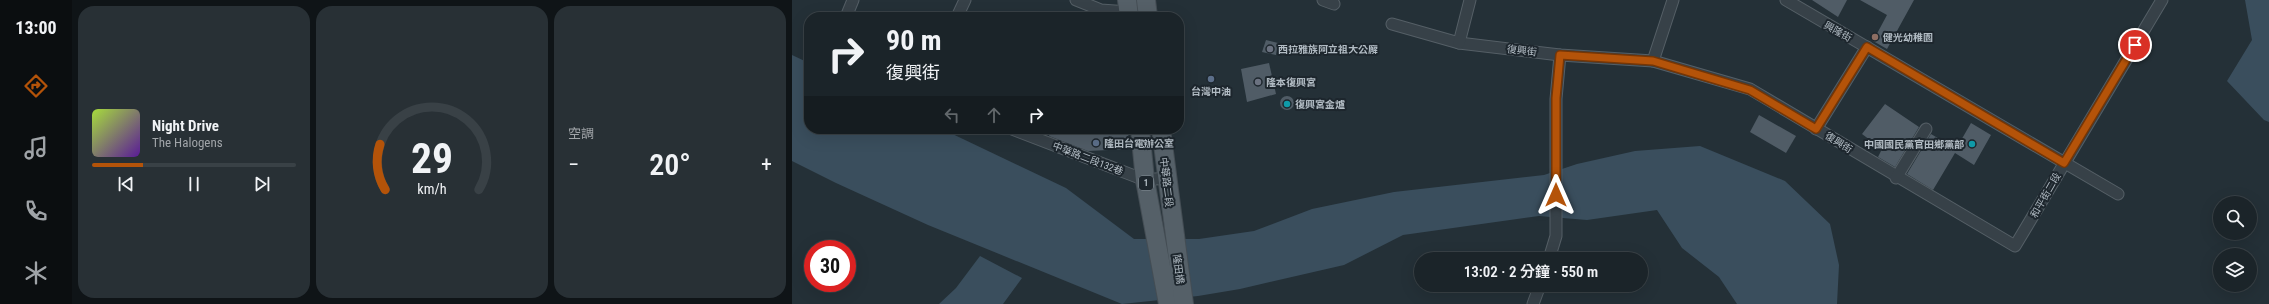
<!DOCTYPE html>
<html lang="zh-TW">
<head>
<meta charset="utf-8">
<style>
  body { margin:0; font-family:"Roboto Condensed","Noto Sans TC",sans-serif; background:#283035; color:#f1f3f6; height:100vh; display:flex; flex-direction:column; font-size:15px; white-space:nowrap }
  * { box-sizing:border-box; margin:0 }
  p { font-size:13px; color:#a0a4a8 }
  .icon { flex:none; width:22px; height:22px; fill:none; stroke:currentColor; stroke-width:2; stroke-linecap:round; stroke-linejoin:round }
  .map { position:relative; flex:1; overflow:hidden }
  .details { display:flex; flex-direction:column; gap:6px; padding:6px; background:#0f1417; width:720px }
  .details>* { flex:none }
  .hud { position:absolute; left:12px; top:12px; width:380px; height:122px; border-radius:16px; box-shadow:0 4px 16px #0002,0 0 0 1px #394146; background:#1b2429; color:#f1f3f6; overflow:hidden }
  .fabs { position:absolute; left:1421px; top:196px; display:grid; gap:8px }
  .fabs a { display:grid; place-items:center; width:44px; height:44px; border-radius:50%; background:#1b2429; box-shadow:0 4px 16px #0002,0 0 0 1px #394146; font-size:20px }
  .speed { position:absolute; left:12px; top:240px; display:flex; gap:8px; font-size:20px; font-weight:700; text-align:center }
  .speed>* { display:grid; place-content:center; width:52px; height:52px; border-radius:50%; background:#1b2429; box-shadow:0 4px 16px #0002,0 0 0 1px #394146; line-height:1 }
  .speed .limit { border:6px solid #d22; background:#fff; color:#111 }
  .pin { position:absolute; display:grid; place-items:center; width:34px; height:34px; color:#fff; margin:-17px; border:2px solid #fff; border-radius:50%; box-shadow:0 1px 4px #0007 }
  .me { position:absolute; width:44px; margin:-22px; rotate:0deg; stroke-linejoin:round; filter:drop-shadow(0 0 3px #0008) }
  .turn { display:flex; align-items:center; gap:14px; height:84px; padding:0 16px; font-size:18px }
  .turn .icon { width:52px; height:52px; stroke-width:2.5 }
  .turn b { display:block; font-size:28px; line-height:34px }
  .lanes { display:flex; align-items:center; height:38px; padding:0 16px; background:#0003; justify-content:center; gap:20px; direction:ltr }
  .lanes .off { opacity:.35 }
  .big { font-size:30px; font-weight:600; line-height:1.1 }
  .details .widget { flex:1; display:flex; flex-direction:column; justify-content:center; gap:6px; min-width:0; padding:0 14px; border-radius:16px; background:#283035 }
  .details .dial { align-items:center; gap:0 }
  .dial svg { height:104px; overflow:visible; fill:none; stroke:#394146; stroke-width:7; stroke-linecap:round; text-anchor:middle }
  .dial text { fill:#f1f3f6; stroke:none }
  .song { display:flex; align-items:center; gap:12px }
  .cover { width:48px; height:48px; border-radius:6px; background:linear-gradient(135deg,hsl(80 70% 55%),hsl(270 70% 35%)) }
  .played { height:4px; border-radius:2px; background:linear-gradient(90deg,#b45309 25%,#394146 25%) }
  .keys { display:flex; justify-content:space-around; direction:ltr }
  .heat { display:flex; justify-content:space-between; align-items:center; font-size:22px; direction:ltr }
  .details .tiles { flex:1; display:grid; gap:6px; grid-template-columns:repeat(3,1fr) }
  .trip { position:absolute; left:622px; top:252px; width:234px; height:40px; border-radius:20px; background:#1b2429; box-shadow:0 4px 16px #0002,0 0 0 1px #394146; font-weight:600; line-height:40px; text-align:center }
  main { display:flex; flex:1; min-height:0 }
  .tab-bar { display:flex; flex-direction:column; width:72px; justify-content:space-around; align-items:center; background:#0b0e10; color:#a0a4a8 }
  .tab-bar .icon { width:28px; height:28px }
  .tab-bar .active { color:#b45309 }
  .tab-bar b { font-size:18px; color:#f1f3f6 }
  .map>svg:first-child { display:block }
  .water { fill:#3a4e5d }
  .building { fill:#505c66 }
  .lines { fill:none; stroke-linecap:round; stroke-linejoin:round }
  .minor-casing { stroke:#555f66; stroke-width:13 }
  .primary-casing { stroke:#444d54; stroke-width:20 }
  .minor { stroke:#374148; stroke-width:11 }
  .primary { stroke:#556068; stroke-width:18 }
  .route-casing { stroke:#753606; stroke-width:10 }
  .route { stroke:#b45309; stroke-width:7 }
  .education-dot { fill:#8d6e63; stroke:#1d262d; stroke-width:1.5 }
  .worship-dot { fill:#6b7280; stroke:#1d262d; stroke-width:1.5 }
  .service-dot { fill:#5c6f8a; stroke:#1d262d; stroke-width:1.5 }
  .culture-dot { fill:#0f9aa8; stroke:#1d262d; stroke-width:1.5 }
  .labels { text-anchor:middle; stroke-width:4; stroke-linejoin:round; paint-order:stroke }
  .shield { fill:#1d262d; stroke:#858f97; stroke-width:1 }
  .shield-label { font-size:9px; font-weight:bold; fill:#b2bcc4 }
  .street-label { font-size:10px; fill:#b2bcc4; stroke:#1d262d }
  .poi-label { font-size:10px; font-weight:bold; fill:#b2bcc4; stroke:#1d262d; text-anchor:start }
</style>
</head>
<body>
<main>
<nav class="tab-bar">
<b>13:00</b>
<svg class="icon active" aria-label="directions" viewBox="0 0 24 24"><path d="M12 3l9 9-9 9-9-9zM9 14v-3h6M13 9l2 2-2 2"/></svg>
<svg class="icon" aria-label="music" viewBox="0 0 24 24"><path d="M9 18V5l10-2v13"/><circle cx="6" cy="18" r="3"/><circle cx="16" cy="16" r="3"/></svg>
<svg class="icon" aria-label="phone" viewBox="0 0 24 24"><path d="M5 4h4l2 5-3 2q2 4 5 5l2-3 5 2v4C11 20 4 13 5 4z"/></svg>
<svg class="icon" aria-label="climate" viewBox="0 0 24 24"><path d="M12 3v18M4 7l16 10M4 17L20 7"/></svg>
</nav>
<section class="details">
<div class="tiles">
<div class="widget">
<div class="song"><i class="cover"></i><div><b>Night Drive</b><p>The Halogens</p></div></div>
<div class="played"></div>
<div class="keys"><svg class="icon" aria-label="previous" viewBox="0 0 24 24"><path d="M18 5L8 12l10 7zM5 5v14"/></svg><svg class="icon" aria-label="pause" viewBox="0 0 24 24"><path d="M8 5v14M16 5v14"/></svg><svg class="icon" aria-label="next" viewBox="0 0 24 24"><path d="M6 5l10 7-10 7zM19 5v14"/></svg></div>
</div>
<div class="widget dial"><svg viewBox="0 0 100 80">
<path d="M14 69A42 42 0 1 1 86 69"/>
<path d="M14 69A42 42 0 0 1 10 34" stroke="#b45309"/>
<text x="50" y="56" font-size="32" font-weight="700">29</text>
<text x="50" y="72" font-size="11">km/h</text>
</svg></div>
<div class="widget"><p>空調</p>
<div class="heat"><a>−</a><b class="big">20°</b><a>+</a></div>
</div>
</div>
</section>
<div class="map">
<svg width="1477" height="304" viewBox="0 0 1477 304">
  <rect width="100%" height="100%" fill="#243037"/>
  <!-- water -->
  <g class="water">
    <polygon points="1453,0 1477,0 1477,122 1472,120 1435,81 1460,40"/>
    <polygon points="0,55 17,63 17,129 150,129 274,188 342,239 407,239 462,231 520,209 602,192 752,175 785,164 843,151 908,146 993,181 1038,224 1047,265 1045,304 945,304 927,277 890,248 865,210 795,220 747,216 611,235 552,265 448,289 406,296 330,304 136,225 44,183 0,161"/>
    <polygon points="188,256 230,278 211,304 147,304 164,288"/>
  </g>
  <!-- building -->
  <g class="building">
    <polygon points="1020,0 1055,0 1046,17"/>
    <polygon points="1068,0 1122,0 1095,49 1081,41 1095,15"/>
    <polygon points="474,40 486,43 484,55 470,52"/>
    <polygon points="477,63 484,94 455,102 449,69"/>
    <circle cx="495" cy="103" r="7"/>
    <polygon points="1093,104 1127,127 1103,167 1086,157 1090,149 1070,134"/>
    <polygon points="967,115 1004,136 994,153 958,132"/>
    <polygon points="1179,123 1199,135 1182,165 1163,153 1141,190 1115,174 1139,134 1164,149"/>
    <polygon points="260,129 336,129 337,149 296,151 257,136"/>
  </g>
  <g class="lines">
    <defs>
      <g id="minor">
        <polyline points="284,0 309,10 336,12"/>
        <polyline points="531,0 542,4"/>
        <polyline points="994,0 1326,194"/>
        <polyline points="54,17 61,0"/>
        <polyline points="165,17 173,0"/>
        <polyline points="600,24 667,43 768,55 861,61 958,89 1223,246 1370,0"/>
        <polyline points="667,43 678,0"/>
        <polyline points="861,61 881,0"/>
        <polyline points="220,129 353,180 374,178"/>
        <polyline points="1024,129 1075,47"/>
        <polyline points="1104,178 1134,129"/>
        <polyline points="757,259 764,236 764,99 768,55"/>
        <polyline points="741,304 748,285"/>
      </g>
      <g id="primary">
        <polyline points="335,0 337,17"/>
        <polyline points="354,0 356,17"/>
        <polyline points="348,129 353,180 376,304"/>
        <polyline points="369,129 392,304"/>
      </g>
    </defs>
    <!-- minor casing -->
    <use href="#minor" class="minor-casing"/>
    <!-- primary casing -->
    <use href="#primary" class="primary-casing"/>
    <!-- minor -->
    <use href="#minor" class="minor"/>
    <!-- primary -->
    <use href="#primary" class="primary"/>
  </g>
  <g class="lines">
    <defs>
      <polyline id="route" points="764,195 764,98 768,55 861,61 958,90 1024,129 1075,47 1272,163 1343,45"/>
    </defs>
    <!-- route casing -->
    <use href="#route" class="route-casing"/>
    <!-- route -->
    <use href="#route" class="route"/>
  </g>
  <!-- markers -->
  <circle class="education-dot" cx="1083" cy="37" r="4"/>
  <g class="worship-dot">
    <circle cx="478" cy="49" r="4"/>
    <circle cx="466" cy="82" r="4"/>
  </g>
  <g class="service-dot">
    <circle cx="419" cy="79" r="4"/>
    <circle cx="304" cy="143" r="4"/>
  </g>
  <g class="culture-dot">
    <circle cx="495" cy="104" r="4"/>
    <circle cx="1180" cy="144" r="4"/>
  </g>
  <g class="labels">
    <!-- shield labels -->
    <rect class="shield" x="347" y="176" width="14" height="14" rx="3"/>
    <g class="shield-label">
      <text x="354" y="186">1</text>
    </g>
    <!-- street labels -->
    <g class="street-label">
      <text transform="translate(1046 31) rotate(29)" y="4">興隆街</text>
      <text transform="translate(730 50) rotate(7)" y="4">復興街</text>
      <text transform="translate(1047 142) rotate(32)" y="4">復興街</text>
      <text transform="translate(296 158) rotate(21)" y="4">中華路二段132巷</text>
      <text transform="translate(375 182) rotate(83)" y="4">中華路二段</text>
      <text transform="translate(1253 195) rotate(-60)" y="4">和平街二段</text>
      <text transform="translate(387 269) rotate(82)" y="4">隆田橋</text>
    </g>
    <!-- poi labels -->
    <g class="poi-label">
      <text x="1091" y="41">健光幼稚園</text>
      <text x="486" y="53">西拉雅族阿立祖大公廨</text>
      <text x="474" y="86">隆本復興宮</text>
      <text x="419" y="95" text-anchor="middle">台灣中油</text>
      <text x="503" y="108">復興宮金爐</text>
      <text x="312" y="147">隆田台電辦公室</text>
      <text x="1172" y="148" text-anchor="end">中國國民黨官田鄉黨部</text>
    </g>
  </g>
</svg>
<div class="fabs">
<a><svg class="icon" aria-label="search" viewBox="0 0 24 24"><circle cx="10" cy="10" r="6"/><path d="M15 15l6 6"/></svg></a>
<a><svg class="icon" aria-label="layers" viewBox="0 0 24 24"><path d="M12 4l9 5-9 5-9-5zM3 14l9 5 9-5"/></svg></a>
</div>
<div class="speed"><div class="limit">30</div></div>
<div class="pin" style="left:1343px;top:45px;background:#d93025"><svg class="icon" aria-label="arrive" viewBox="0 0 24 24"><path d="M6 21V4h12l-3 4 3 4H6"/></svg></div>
<svg class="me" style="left:764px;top:195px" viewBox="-20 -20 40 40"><path d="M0-17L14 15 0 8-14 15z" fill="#b45309" stroke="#fff" stroke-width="4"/></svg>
<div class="trip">13:02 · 2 分鐘 · 550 m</div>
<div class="hud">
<div class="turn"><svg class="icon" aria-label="right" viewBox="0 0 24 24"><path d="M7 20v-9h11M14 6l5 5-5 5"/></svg><div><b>90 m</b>復興街</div></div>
<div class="lanes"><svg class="icon off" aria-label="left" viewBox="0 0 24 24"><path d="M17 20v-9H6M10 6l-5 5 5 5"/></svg><svg class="icon off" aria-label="ahead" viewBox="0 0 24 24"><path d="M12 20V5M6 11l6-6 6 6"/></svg><svg class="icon" aria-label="right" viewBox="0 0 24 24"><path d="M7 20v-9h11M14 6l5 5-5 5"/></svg></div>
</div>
</div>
</main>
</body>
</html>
